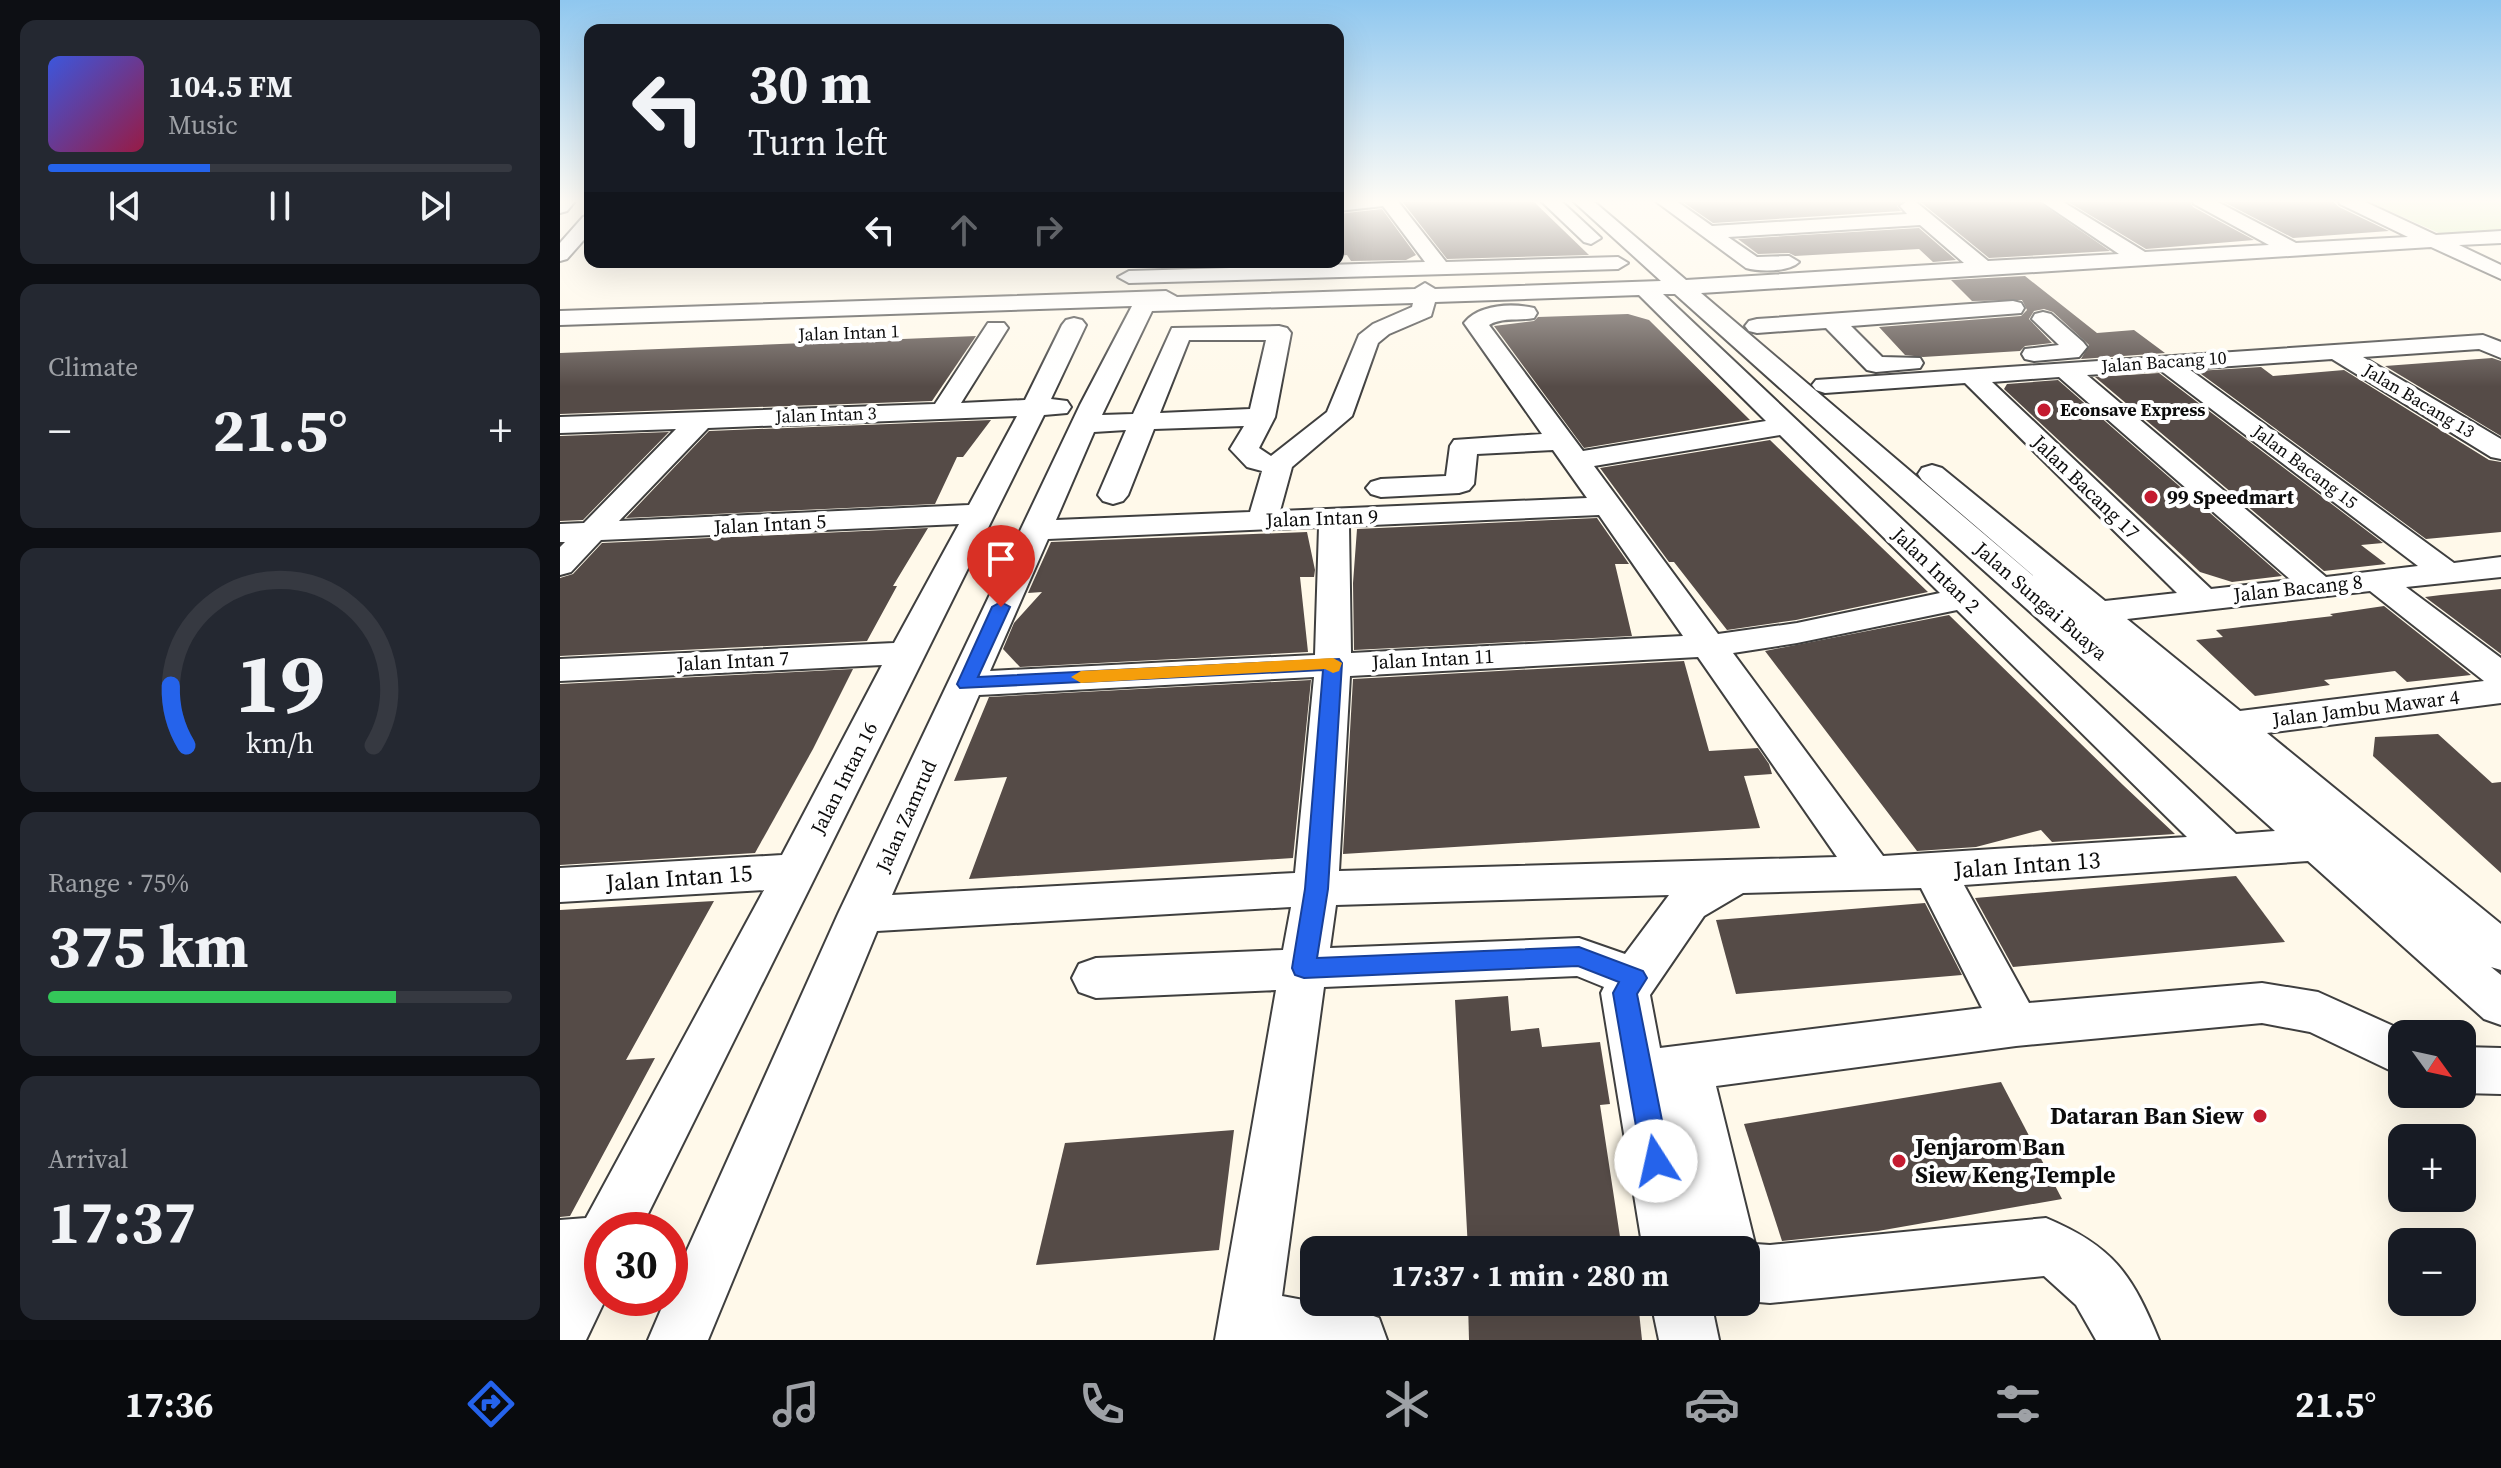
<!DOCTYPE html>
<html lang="en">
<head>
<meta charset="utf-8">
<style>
  body { margin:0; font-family:"Source Serif 4",serif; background:#242831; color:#f1f3f6; height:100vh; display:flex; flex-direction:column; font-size:30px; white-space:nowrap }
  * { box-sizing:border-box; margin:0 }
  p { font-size:26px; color:#9ea1a6 }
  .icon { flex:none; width:44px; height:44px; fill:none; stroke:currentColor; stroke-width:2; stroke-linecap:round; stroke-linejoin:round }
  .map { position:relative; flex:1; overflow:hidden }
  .panel { display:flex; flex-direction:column; gap:20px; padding:20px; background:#0d0f14; width:560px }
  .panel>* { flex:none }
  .guide { position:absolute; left:24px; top:24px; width:760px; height:244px; border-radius:16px; box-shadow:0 8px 32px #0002; background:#171b24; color:#f1f3f6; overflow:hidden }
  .needle { width:52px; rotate:123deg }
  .controls { position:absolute; left:1828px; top:1020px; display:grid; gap:16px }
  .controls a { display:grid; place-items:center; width:88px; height:88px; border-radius:16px; background:#171b24; box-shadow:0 8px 32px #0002; font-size:40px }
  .speed { position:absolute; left:24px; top:1212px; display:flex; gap:16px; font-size:40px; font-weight:700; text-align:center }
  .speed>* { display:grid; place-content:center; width:104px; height:104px; border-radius:50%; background:#171b24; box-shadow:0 8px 32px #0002; line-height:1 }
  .speed .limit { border:12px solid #d22; background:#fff; color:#111 }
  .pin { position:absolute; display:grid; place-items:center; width:68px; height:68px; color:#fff; margin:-82px -34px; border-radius:50% 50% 50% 0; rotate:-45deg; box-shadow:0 0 8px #0007 }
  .pin .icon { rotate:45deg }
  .me { position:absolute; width:88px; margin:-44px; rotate:350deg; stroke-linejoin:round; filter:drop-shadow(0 0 6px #0008) }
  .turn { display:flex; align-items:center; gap:28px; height:168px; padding:0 32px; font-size:36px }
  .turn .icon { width:104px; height:104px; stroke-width:2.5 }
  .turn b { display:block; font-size:56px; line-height:68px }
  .lanes { display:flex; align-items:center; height:76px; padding:0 32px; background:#0003; justify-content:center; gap:40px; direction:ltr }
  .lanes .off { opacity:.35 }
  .big { font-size:60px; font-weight:700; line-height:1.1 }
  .panel .tile { flex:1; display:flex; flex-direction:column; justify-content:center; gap:12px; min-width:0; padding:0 28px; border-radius:16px; background:#242831 }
  .panel .dial { align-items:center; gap:0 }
  .dial svg { height:208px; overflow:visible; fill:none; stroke:#363941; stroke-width:7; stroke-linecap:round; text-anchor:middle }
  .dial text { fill:#f1f3f6; stroke:none }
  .song { display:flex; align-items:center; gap:24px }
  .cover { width:96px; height:96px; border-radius:12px; background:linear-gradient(135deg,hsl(230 70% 55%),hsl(340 70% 35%)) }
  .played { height:8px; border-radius:4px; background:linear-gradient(90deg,#2563eb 35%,#363941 35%) }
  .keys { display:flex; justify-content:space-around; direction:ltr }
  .heat { display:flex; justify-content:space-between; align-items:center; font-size:44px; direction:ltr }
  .charge { height:12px; border-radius:6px; background:linear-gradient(90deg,#34c759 75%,#363941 0) }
  .trip { position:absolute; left:740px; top:1236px; width:460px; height:80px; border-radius:16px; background:#171b24; box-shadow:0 8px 32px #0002; font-weight:700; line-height:80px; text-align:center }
  .tab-bar { display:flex; height:128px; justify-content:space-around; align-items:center; background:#090b0e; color:#9ea1a6 }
  .tab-bar .icon { width:56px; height:56px }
  .tab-bar .selected { color:#2563eb }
  .tab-bar b { font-size:36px; color:#f1f3f6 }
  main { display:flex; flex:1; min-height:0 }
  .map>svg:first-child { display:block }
  .green { fill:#d4ecb1 }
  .building { fill:#554b47 }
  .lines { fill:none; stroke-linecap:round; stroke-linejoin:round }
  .minor-casing { stroke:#3f3f3f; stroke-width:4 }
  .minor { fill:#fff; fill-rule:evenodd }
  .route { fill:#2563eb; stroke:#184099; stroke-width:2 }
  .slow { fill:#f59e0b }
  .poi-dot { fill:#c41b30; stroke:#fff; stroke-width:3 }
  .labels { text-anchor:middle; stroke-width:8; stroke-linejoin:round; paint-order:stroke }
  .far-street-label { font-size:18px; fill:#0c0c0c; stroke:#fff }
  .far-poi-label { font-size:18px; font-weight:bold; fill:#0c0c0c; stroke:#fff; text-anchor:start }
  .street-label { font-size:20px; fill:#0c0c0c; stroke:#fff }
  .poi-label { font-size:20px; font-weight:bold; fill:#0c0c0c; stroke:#fff; text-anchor:start }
  .near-street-label { font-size:24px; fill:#0c0c0c; stroke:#fff }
  .near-poi-label { font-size:24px; font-weight:bold; fill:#0c0c0c; stroke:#fff; text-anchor:end }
</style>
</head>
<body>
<main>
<section class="panel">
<div class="tile">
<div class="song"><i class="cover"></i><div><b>104.5 FM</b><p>Music</p></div></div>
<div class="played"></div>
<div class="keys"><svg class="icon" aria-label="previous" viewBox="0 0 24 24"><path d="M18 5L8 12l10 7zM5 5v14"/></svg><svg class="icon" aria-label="pause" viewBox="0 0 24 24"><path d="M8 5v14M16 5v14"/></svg><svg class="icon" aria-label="next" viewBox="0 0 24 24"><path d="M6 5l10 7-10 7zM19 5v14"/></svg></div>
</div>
<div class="tile"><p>Climate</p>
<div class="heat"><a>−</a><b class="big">21.5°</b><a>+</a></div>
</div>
<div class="tile dial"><svg viewBox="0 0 100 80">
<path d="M14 69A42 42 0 1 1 86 69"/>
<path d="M14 69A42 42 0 0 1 8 46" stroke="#2563eb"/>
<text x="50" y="56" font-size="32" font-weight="700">19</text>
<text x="50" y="72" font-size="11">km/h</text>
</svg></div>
<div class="tile"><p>Range · 75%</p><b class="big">375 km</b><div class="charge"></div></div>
<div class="tile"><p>Arrival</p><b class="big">17:37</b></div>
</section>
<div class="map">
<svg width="1941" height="1340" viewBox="0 0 1941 1340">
  <rect width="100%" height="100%" fill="#fff9ea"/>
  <!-- green -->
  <polygon class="green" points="1805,200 1941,200 1941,230 1881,234"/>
  <!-- building -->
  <g class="building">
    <polygon points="841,200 972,200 1029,255 887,259"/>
    <polygon points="1120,200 1344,200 1337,206 1341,211 1153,223"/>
    <polygon points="1358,200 1476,200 1550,251 1429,258"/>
    <polygon points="1505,200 1629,200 1633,207 1694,240 1586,249"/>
    <polygon points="1660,200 1771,200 1779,207 1829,231 1733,238"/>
    <polygon points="822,209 856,255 846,260 791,261 787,255 778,256 778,214"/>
    <polygon points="1359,228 1396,260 1373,262 1359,249 1235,256 1229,253 1198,254 1178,239"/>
    <polygon points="1465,276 1537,333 1574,330 1605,353 1521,359 1529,345 1493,312 1484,309 1474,311 1469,319 1492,343 1465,346 1460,351 1363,357 1345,355 1319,327 1461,316 1467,310 1462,300 1412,301 1391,280"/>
    <polygon points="1068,314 1089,320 1190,420 1024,448 934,326 974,321 978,317"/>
    <polygon points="416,336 372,401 0,414 0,353"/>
    <polygon points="1932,358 1941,361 1941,436 1825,366"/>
    <polygon points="1701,367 1713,376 1784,370 1929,460 1941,462 1941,532 1866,539 1637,371"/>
    <polygon points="1599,373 1823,543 1801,545 1826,564 1764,571 1535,377"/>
    <polygon points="1498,380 1722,576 1672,582 1640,572 1444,389 1447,384"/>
    <polygon points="431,420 403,457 397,457 375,504 66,518 149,431"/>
    <polygon points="109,432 23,520 0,521 0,436"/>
    <polygon points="1210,440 1247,476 1368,592 1236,620 1167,630 1114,562 1109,562 1040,468"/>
    <polygon points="1037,518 1069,564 1055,564 1072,636 794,650 793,583 797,529"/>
    <polygon points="368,528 333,586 337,586 307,641 0,656 0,578 13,574 42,543"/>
    <polygon points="747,532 755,570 754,577 740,577 748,652 460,667 443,649 454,623 482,592 468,593 491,542"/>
    <polygon points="1941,589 1941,654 1865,597 1881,595"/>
    <polygon points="1824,606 1911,675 1847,682 1835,671 1764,680 1770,685 1695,696 1636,640 1663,637 1656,630 1773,616 1770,614"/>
    <polygon points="1389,615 1563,785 1615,834 1492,842 1481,830 1416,847 1357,851 1205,651"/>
    <polygon points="1124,661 1149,751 1198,748 1209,764 1212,774 1184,776 1200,828 783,854 793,679"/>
    <polygon points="293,669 253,749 195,853 0,865 0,684"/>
    <polygon points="751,680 733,858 409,879 447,777 394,781 429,697"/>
    <polygon points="1878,734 1932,783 1941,782 1941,873 1813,756 1815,737"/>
    <polygon points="1676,876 1725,942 1453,967 1415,898"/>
    <polygon points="154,901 66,1060 95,1058 10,1216 0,1217 0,910"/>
    <polygon points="1365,903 1402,975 1176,994 1156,920"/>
    <polygon points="948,996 951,1031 979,1028 982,1047 1040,1042 1050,1104 1040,1105 1062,1250 908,1250 895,1000"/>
    <polygon points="1441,1082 1502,1199 1318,1231 1222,1241 1184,1124"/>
    <polygon points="674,1130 659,1250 476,1265 505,1143"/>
    <polygon points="908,1302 1078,1302 1082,1340 909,1340"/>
  </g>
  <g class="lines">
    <defs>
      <g id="minor">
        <polygon points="0,200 16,200 7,211 0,213"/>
        <polygon points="778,200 837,200 886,262 1058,257 1068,263 1058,269 569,283 558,277 569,271 865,262 823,206 778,211"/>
        <polygon points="980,200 1000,200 1041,238 1031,244 1024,242"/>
        <path d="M1012,200H1032L1126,280L1404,263L1360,225L1168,237L1197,257L1229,256L1239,262C1229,272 1200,272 1186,268L1094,200H1115L1152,226L1347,214L1340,206L1349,200L1356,202L1428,261L1559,254L1479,200H1500L1585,252L1709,245L1634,204L1632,200H1654L1736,243L1848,237L1780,204L1778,200H1801L1876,235L1941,231V243L1899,245L1941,265V279L1871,247L1141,293L1491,591L1362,480L1358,474L1362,468L1372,465L1382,468L1545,601L1617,593L1405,383L1265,393L1256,390L1252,385L1256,380L1923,335L1941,342V358L1919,349L1803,357L1941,439V459L1931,457L1772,359L1629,369L1894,563L1941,557V577L1846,587L1941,658V703L1707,733L1941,924V970L1931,967L1941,975V1025L1924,1019L1748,861L1404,885L1469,1003L1702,983L1758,992L1851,1034H1842V1076L1750,1032L1702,1023L1456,1046L1156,1086L1195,1244L1210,1245L1486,1218C1553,1246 1572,1274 1599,1340H1536L1516,1305L1484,1276L1210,1303L1186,1301V1250H1083L1041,993L1044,987L1017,976L764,987L722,1296L797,1310L819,1318L827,1340H655L716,990L536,998L519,992L512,978L519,964L536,958L723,950L731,907L317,931L148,1340H88L106,1298H110V1288L278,914L520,405L572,306L0,325V311L606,291L617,297L855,289L865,283L875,289L1101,281ZM1103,294H1115L1715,831L1676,834ZM1079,295L1206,421L1023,451L929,325C942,317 959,321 974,318L977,313L974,308C952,303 919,304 904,323L982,434L894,440L890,446L886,476L821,479L811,482L806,488L811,494L821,497L899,493L909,490L914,484L917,454L993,450L1027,498L720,511L732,467L792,416L818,343L829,334L871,316L875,302ZM853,303L852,307L813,324L799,335L767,412L711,456L699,448L715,417L731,333L727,328L719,326L612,328L573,414L542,415L592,311ZM629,340H706L690,409L600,413ZM1600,370L1858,566L1766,577L1527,375ZM1499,377L1731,580L1651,589L1432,382ZM684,426L670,449L687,467L702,471L690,512L496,520L534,432L566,430L538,495L543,501L553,504L563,501L568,495L594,429ZM1220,435L1380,593L1237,623L1158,634L1034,466ZM1039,515L1123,636L791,653L789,526ZM759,527L755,655L430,671L488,539ZM1810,591L1924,681L1680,711L1567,619ZM1397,610L1627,837L1323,856L1173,653L1237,643ZM1138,657L1277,857L779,871L790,676ZM754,677L735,873L332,895L419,695ZM1361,888L1422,1008L1100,1048L1090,995L1144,916L1183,893ZM1109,895L1065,954L1019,938L770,948L776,905Z"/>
        <polygon points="30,215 30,233 7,259 0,261 0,243 23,217"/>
        <polygon points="1453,301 1461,303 1464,308 1461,313 1291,326 1322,357 1360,358 1363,363 1360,368 1316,372 1307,370 1266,328 1197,333 1189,331 1185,326 1189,321 1197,319"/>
        <polygon points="1483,312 1491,314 1523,342 1527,347 1519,357 1474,361 1465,359 1462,354 1465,349 1499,345 1472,319 1475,314"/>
        <path d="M514,318L522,320L526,325L491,399L507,401L511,407L507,413L484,415L80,1230H42V1298H46L26,1340H0V1220L26,1218L204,890L0,902V868L222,855L322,665L0,681V659L334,643L399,524L41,540L11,572L0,575V547L5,542H0V524L24,523L116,429L0,433V417L375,404L428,323H444L448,328L401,403L465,400L502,325L506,320ZM457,416L409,505L59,521L148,428Z"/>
        <polygon points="1902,1047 1941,1048 1941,1094 1902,1093"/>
        <polygon points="1091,1302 1151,1302 1159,1340 1099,1340"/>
      </g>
    </defs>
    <!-- minor casing -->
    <use href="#minor" class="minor-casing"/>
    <!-- minor -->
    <use href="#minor" class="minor"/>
  </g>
  <!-- sky -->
  <linearGradient id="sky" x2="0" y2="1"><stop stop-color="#8fc7ef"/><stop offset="0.52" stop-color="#fffcf6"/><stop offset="1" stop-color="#fffcf6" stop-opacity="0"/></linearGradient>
  <rect width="1941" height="387" fill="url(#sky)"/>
  <!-- route -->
  <polygon class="route" points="441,602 450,607 418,677 779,659 782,663 768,889 757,958 1019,947 1083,971 1087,978 1077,994 1110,1161 1106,1171 1096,1174 1086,1171 1082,1161 1053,993 1059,982 1018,966 744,978 735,975 732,968 745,889 763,670 400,688 397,684 432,607"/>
  <!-- slow -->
  <polygon class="slow" points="773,658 782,663 779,671 773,673 765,669 521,683 511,677 521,671"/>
  <!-- markers -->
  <g class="poi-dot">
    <circle cx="1484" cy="410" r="8"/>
    <circle cx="1591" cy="497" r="8"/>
    <circle cx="1700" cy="1116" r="8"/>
    <circle cx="1339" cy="1161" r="8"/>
  </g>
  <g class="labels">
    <!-- far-street labels -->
    <g class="far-street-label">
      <text transform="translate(289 333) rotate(-2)" y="6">Jalan Intan 1</text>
      <text transform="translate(1604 362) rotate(-4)" y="6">Jalan Bacang 10</text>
      <text transform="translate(1859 401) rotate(31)" y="6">Jalan Bacang 13</text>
      <text transform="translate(266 415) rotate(-2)" y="6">Jalan Intan 3</text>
      <text transform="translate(1745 467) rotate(37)" y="6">Jalan Bacang 15</text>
    </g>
    <!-- far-poi labels -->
    <g class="far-poi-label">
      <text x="1500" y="416">Econsave Express</text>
    </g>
    <!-- street labels -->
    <g class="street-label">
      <text transform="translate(1526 487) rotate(44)" y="7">Jalan Bacang 17</text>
      <text transform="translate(762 518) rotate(-2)" y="7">Jalan Intan 9</text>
      <text transform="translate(210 524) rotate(-3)" y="7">Jalan Intan 5</text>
      <text transform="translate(1376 570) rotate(44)" y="7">Jalan Intan 2</text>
      <text transform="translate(1738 588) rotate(-6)" y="7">Jalan Bacang 8</text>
      <text transform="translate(1481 601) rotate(41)" y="7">Jalan Sungai Buaya</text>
      <text transform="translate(873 659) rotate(-3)" y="7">Jalan Intan 11</text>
      <text transform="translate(173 661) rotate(-3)" y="7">Jalan Intan 7</text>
      <text transform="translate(1806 708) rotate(-7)" y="7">Jalan Jambu Mawar 4</text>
      <text transform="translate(284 778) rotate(-63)" y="7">Jalan Intan 16</text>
      <text transform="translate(346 816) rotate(-66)" y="7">Jalan Zamrud</text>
    </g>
    <!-- poi labels -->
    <g class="poi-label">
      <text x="1607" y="504">99 Speedmart</text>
    </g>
    <!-- near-street labels -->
    <g class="near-street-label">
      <text transform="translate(1467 865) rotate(-4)" y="8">Jalan Intan 13</text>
      <text transform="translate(119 878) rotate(-4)" y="8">Jalan Intan 15</text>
    </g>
    <!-- near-poi labels -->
    <g class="near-poi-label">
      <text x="1684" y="1124">Dataran Ban Siew</text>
      <text x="1355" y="1155" text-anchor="start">Jenjarom Ban<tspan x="1355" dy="28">Siew Keng Temple</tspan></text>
    </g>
  </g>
</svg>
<div class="controls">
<a><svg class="needle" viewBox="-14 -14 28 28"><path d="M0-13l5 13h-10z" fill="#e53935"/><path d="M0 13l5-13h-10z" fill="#9ea1a6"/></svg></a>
<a>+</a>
<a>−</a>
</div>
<div class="speed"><div class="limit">30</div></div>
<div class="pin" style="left:441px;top:607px;background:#d93025"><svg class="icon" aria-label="arrive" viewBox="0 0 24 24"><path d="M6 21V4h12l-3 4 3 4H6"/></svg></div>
<svg class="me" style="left:1096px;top:1161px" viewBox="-20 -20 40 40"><circle r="19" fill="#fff"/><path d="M0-13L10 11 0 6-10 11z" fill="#2563eb"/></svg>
<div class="trip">17:37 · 1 min · 280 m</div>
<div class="guide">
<div class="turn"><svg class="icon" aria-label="left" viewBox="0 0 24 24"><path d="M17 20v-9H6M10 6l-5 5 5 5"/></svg><div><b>30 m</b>Turn left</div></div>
<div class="lanes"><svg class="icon" aria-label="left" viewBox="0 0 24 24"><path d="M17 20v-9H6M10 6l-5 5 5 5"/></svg><svg class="icon off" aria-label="ahead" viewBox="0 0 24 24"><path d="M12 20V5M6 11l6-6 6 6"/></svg><svg class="icon off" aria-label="right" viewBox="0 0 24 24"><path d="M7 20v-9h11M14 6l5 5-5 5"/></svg></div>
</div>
</div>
</main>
<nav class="tab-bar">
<b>17:36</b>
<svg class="icon selected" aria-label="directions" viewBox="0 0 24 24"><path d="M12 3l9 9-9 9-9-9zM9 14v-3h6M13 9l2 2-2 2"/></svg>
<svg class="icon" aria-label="music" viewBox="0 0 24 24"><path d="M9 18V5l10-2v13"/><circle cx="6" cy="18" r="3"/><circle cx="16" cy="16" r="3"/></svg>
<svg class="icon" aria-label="phone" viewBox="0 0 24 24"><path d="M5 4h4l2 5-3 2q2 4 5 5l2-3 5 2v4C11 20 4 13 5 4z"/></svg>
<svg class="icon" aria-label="climate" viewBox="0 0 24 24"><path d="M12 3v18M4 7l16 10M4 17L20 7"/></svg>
<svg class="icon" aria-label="car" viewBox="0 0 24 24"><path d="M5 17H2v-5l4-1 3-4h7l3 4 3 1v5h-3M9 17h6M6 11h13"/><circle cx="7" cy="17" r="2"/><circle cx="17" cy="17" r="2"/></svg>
<svg class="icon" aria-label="filters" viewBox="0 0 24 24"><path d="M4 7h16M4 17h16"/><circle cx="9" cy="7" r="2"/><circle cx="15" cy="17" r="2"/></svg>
<b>21.5°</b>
</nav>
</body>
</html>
